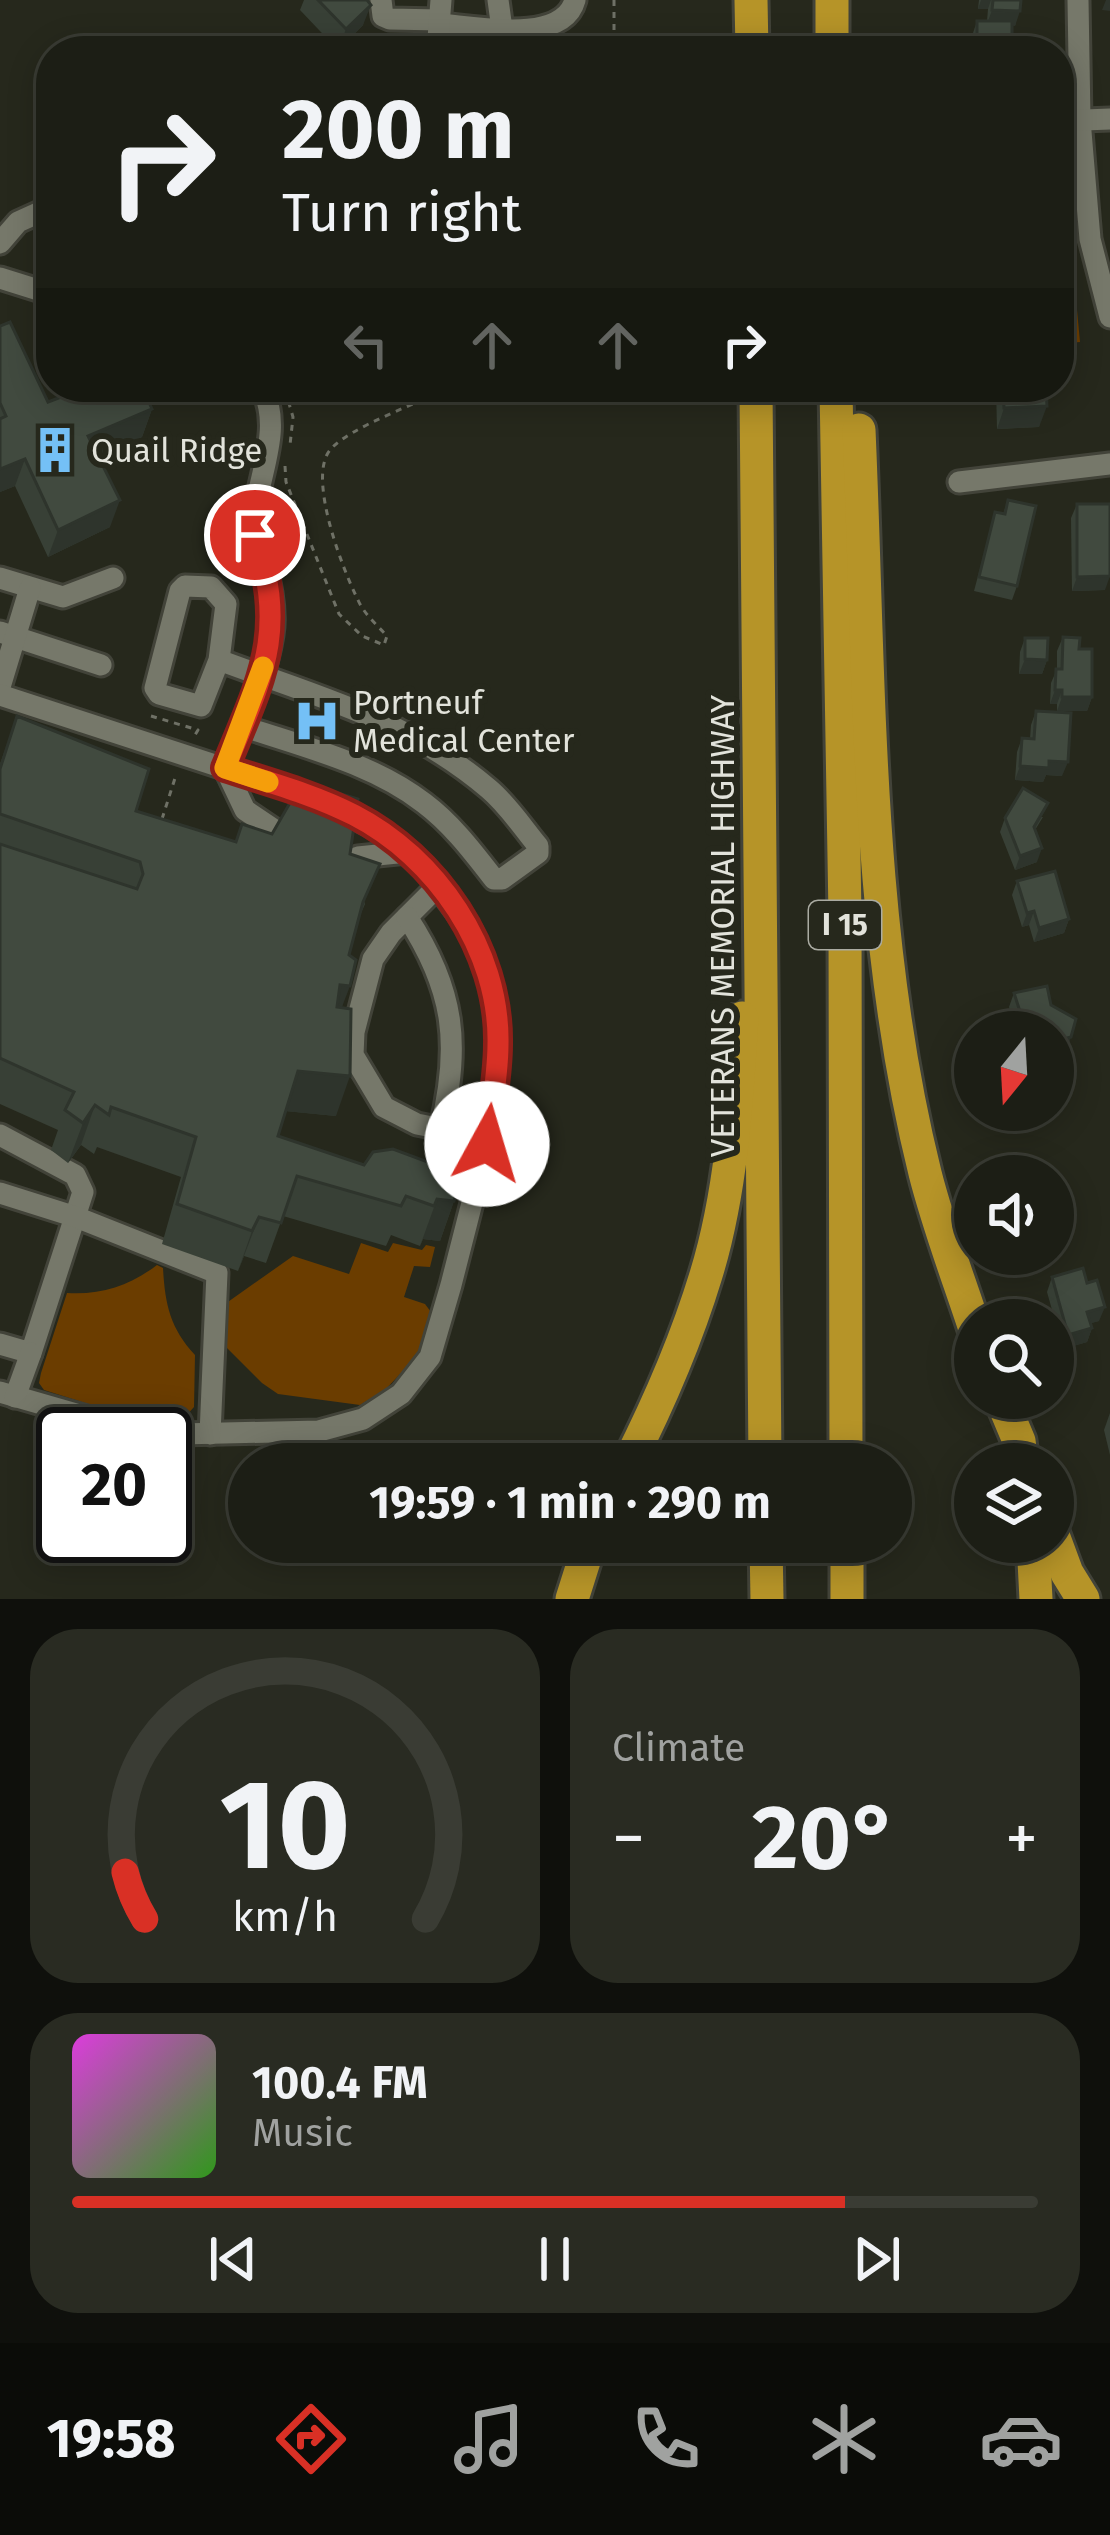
<!DOCTYPE html>
<html lang="en">
<head>
<meta charset="utf-8">
<style>
  body { margin:0; font-family:"Fira Sans",sans-serif; background:#292b22; color:#f1f3f6; height:100vh; display:flex; flex-direction:column; font-size:45px; white-space:nowrap }
  * { box-sizing:border-box; margin:0 }
  p { font-size:39px; color:#a0a2a0 }
  .icon { flex:none; width:66px; height:66px; fill:none; stroke:currentColor; stroke-width:2; stroke-linecap:round; stroke-linejoin:round }
  .map { position:relative; height:1599px; overflow:hidden }
  .drawer { display:flex; flex-direction:column; gap:30px; padding:30px; background:#0f100c; flex:1 }
  .drawer>* { flex:none }
  .top-card { position:absolute; left:36px; top:36px; width:1038px; height:366px; border-radius:48px; box-shadow:0 6px 30px #0003,0 0 0 3px #3a3c34; background:#1c1e15; color:#f1f3f6; overflow:hidden }
  .needle { width:78px; rotate:198deg }
  .buttons { position:absolute; left:954px; top:1011px; display:grid; gap:24px }
  .buttons a { display:grid; place-items:center; width:120px; height:120px; border-radius:50%; background:#1c1e15; box-shadow:0 6px 30px #0003,0 0 0 3px #3a3c34; font-size:60px }
  .speed { position:absolute; left:36px; top:1407px; display:flex; gap:24px; font-size:60px; font-weight:700; text-align:center }
  .speed>* { display:grid; place-content:center; width:156px; height:156px; border-radius:50%; background:#1c1e15; box-shadow:0 6px 30px #0003,0 0 0 3px #3a3c34; line-height:1 }
  .speed .limit { border:6px solid #111; border-radius:18px; background:#fff; color:#111 }
  .pin { position:absolute; display:grid; place-items:center; width:102px; height:102px; color:#fff; margin:-51px; border:6px solid #fff; border-radius:50%; box-shadow:0 3px 12px #0007 }
  .me { position:absolute; width:132px; margin:-66px; rotate:6deg; stroke-linejoin:round; filter:drop-shadow(0 0 9px #0008) }
  .turn { display:flex; align-items:center; gap:42px; height:252px; padding:0 48px; font-size:54px }
  .turn .icon { width:156px; height:156px; stroke-width:2.5 }
  .turn b { display:block; font-size:84px; line-height:102px }
  .lanes { display:flex; align-items:center; height:114px; padding:0 48px; background:#0003; justify-content:center; gap:60px; direction:ltr }
  .lanes .off { opacity:.35 }
  .big { font-size:90px; font-weight:700; line-height:1.1 }
  .drawer .card { flex:1; display:flex; flex-direction:column; justify-content:center; gap:18px; min-width:0; padding:0 42px; border-radius:48px; background:#292b22 }
  .drawer .dial { align-items:center; gap:0 }
  .dial svg { height:312px; overflow:visible; fill:none; stroke:#3a3c34; stroke-width:7; stroke-linecap:round; text-anchor:middle }
  .dial text { fill:#f1f3f6; stroke:none }
  .song { display:flex; align-items:center; gap:36px }
  .cover { width:144px; height:144px; border-radius:18px; background:linear-gradient(135deg,hsl(300 70% 55%),hsl(110 70% 35%)) }
  .played { height:12px; border-radius:6px; background:linear-gradient(90deg,#d93025 80%,#3a3c34 80%) }
  .keys { display:flex; justify-content:space-around; direction:ltr }
  .heat { display:flex; justify-content:space-between; align-items:center; font-size:66px; direction:ltr }
  .drawer .tiles { flex:1; display:grid; gap:30px; grid-template-columns:1fr 1fr }
  .card:last-child { grid-column:span 2 }
  .trip { position:absolute; left:228px; top:1443px; width:684px; height:120px; border-radius:60px; background:#1c1e15; box-shadow:0 6px 30px #0003,0 0 0 3px #3a3c34; font-weight:700; line-height:120px; text-align:center }
  .menu { display:flex; height:192px; justify-content:space-around; align-items:center; background:#0b0c08; color:#a0a2a0 }
  .menu .icon { width:84px; height:84px }
  .menu .active { color:#d93025 }
  .menu b { font-size:54px; color:#f1f3f6 }
  .map>svg:first-child { display:block }
  .green { fill:#6b3d00 }
  .lines { fill:none; stroke-linecap:round; stroke-linejoin:round }
  .minor-casing { stroke:#424339; stroke-width:27 }
  .highway-casing { stroke:#424339; stroke-width:39 }
  .path { stroke:#6f7166; stroke-width:3; stroke-dasharray:6 6; stroke-linecap:butt }
  .minor { stroke:#76786a; stroke-width:21 }
  .highway { stroke:#b69428; stroke-width:33 }
  .wall { fill:#384036 }
  .shaded-wall { fill:#2e342c }
  .building { fill:#414a3f; stroke:#2e342c; stroke-width:3 }
  .route-casing { stroke:#8d1f18; stroke-width:30 }
  .route { stroke:#d93025; stroke-width:21 }
  .slow { stroke:#f59e0b; stroke-width:21 }
  .labels { text-anchor:middle; stroke-width:12; stroke-linejoin:round; paint-order:stroke }
  .shield { fill:#26281c; stroke:#aaaba2; stroke-width:3 }
  .shield-label { font-size:30px; font-weight:bold; fill:#e2e3db }
  .poi-label { font-size:33px; fill:#e2e3db; stroke:#26281c; text-anchor:start }
  .street-label { font-size:33px; fill:#e2e3db; stroke:#26281c }
</style>
</head>
<body>
<div class="map">
<svg width="1110" height="1599" viewBox="0 0 1110 1599">
  <rect width="100%" height="100%" fill="#26281c"/>
  <!-- green -->
  <g class="green">
    <polygon points="1071,246 1080,342 1059,344 1059,247"/>
    <polygon points="361,1243 388,1252 393,1243 422,1250 426,1245 435,1247 430,1267 414,1266 404,1297 425,1304 434,1316 421,1350 402,1372 386,1389 360,1405 278,1394 262,1383 222,1343 225,1304 293,1256 349,1274"/>
    <path d="M157,1265L163,1268C165,1304 170,1328 195,1355L194,1407L184,1418L101,1408L44,1390L39,1383L41,1373L67,1293C102,1295 129,1286 157,1265Z"/>
  </g>
  <g class="lines">
    <defs>
      <g id="minor">
        <polyline points="381,0 383,16 390,19 440,20"/>
        <polyline points="498,0 502,29"/>
        <polyline points="1078,0 1080,120 1090,239 1110,317"/>
        <path d="M440,24C476,27 563,45 575,0"/>
        <polyline points="437,51 441,0"/>
        <polyline points="1059,121 1110,119"/>
        <polyline points="0,243 18,222 51,207"/>
        <polyline points="0,278 51,294"/>
        <path d="M262,387C286,436 251,483 255,534C256,543 261,552 264,561C270,583 276,612 272,635C265,681 242,726 225,768L245,810L279,833"/>
        <polyline points="959,482 1110,464"/>
        <polyline points="0,578 63,597 113,578"/>
        <polyline points="0,632 101,665"/>
        <path d="M219,660L226,604L211,587L185,586L180,591L155,688L159,694L201,706L219,660C317,697 407,719 489,789C508,805 523,828 538,846V853L502,879H494C473,852 452,824 424,803C372,763 304,747 242,726"/>
        <polyline points="0,687 30,588"/>
        <polyline points="0,695 316,798 383,832 425,869 471,931 493,990 499,1043 487,1144 451,1285 430,1357 401,1394 363,1419 319,1431 180,1434 118,1426 0,1392"/>
        <polyline points="358,857 407,852"/>
        <polyline points="439,885 391,933 373,959 354,1032 353,1055 384,1107 417,1124 467,1134 487,1144"/>
        <path d="M407,917C455,990 461,1046 440,1131"/>
        <polyline points="0,1135 75,1175 83,1192 31,1353 0,1344"/>
        <polyline points="0,1193 76,1217 217,1273 210,1434"/>
        <polyline points="15,1397 31,1353"/>
      </g>
      <g id="highway">
        <polyline points="751,0 752,51"/>
        <polyline points="832,0 832,51"/>
        <polyline points="756,387 765,1464"/>
        <polyline points="836,387 845,915 846,1464"/>
        <path d="M859,430C870,676 865,932 925,1173C938,1225 958,1277 975,1329"/>
        <polyline points="1001,1398 1019,1441 1022,1464"/>
        <path d="M628,1464C659,1403 686,1341 706,1275C731,1194 737,1103 742,1018"/>
        <polyline points="1053,1535 1067,1573 1083,1599"/>
        <polyline points="766,1542 767,1599"/>
        <polyline points="847,1542 847,1599"/>
        <polyline points="1033,1542 1036,1599"/>
        <polyline points="572,1599 590,1542"/>
      </g>
    </defs>
    <!-- minor casing -->
    <use href="#minor" class="minor-casing"/>
    <!-- highway casing -->
    <use href="#highway" class="highway-casing"/>
    <!-- path -->
    <g class="path">
      <polyline points="614,0 614,51"/>
      <polyline points="285,390 293,417 290,445"/>
      <path d="M285,466L286,482L339,614L362,636L384,645L387,636C377,625 364,614 358,600C343,570 307,478 330,450C349,427 423,401 453,387"/>
      <polyline points="151,716 198,730 195,735"/>
      <polyline points="162,819 176,775"/>
    </g>
    <!-- minor -->
    <use href="#minor" class="minor"/>
    <!-- highway -->
    <use href="#highway" class="highway"/>
  </g>
  <!-- wall -->
  <g class="wall">
    <polygon points="304,0 367,0 363,25 338,50 300,10"/>
    <polygon points="979,0 1021,0 1015,26 1012,25 1012,51 970,51 970,42 977,21 987,21 988,9 978,9"/>
    <polygon points="50,204 51,204 51,261 33,255"/>
    <polygon points="0,326 48,402 152,409 142,437 98,455 110,527 48,557 15,486 0,492"/>
    <polygon points="996,387 1046,387 1039,427 997,429"/>
    <polygon points="1008,500 1017,586 1012,600 974,591 995,512 1003,514"/>
    <polygon points="1077,504 1105,590 1072,591 1071,518"/>
    <polygon points="1063,637 1079,649 1092,697 1087,711 1057,711 1057,704 1050,704 1051,683 1057,669 1057,651"/>
    <polygon points="1025,638 1047,660 1042,674 1019,674 1020,652"/>
    <polygon points="1036,711 1062,776 1046,775 1043,782 1015,780 1017,752 1022,738 1030,739 1031,725"/>
    <polygon points="17,716 136,811 236,842 272,834 350,854 365,904 358,920 349,955 342,1007 336,1116 286,1111 278,1136 364,1165 443,1174 454,1201 440,1241 423,1239 420,1246 391,1235 386,1246 283,1216 266,1263 244,1256 238,1271 162,1244 181,1177 97,1147 94,1154 81,1145 68,1163 51,1150 58,1130 0,1104 0,764"/>
    <polygon points="1043,817 1035,830 1037,862 1015,870 1000,832 1005,818"/>
    <polygon points="1017,881 1069,919 1064,933 1034,942 1029,925 1022,927 1012,895"/>
    <polygon points="1014,993 1051,1005 1066,1051 1053,1055 1053,1032 1017,1032 1009,1007"/>
    <polygon points="1052,1277 1099,1321 1090,1323 1092,1328 1087,1342 1063,1349 1047,1292"/>
    <polygon points="1110,1413 1110,1455 1104,1430"/>
  </g>
  <!-- shaded-wall -->
  <g class="shaded-wall">
    <polygon points="981,0 991,0 988,9 978,9"/>
    <polygon points="1106,0 1110,0 1110,11 1102,10"/>
    <polygon points="371,5 363,25 338,50 346,29"/>
    <polygon points="992,10 1020,11 1015,26 987,24"/>
    <polygon points="1047,406 1039,427 997,429 1004,408"/>
    <polygon points="152,409 142,437 78,463 88,436"/>
    <polygon points="25,459 15,486 0,492 0,469"/>
    <polygon points="120,500 110,527 48,557 58,530"/>
    <polygon points="1110,576 1105,590 1072,591 1077,577"/>
    <polygon points="1025,659 1047,660 1042,674 1019,674"/>
    <polygon points="1055,690 1062,690 1057,704 1050,704"/>
    <polygon points="1062,697 1092,697 1087,711 1057,711"/>
    <polygon points="1049,761 1068,762 1062,776 1046,775 1043,782 1015,780 1020,766"/>
    <polygon points="1042,848 1037,862 1015,870 1020,856"/>
    <polygon points="1034,911 1029,925 1022,927 1027,913"/>
    <polygon points="1069,919 1064,933 1034,942 1039,928"/>
    <polygon points="340,985 350,986 335,1025"/>
    <polygon points="1071,1037 1066,1051 1053,1055 1053,1042"/>
    <polygon points="298,1071 350,1076 336,1116 284,1111"/>
    <polygon points="95,1105 81,1145 68,1163 83,1123"/>
    <polygon points="437,1199 454,1201 440,1241 423,1239 420,1246"/>
    <polygon points="259,1217 244,1256 238,1271 252,1231"/>
    <polygon points="1105,1307 1099,1321 1082,1326 1087,1312"/>
    <polygon points="1092,1328 1087,1342 1063,1349 1068,1335"/>
  </g>
  <!-- building -->
  <g class="building">
    <polygon points="318,0 367,0 371,5 346,29"/>
    <polygon points="993,0 1021,0 1020,11 992,10"/>
    <rect x="977" y="21" width="35" height="30"/>
    <polygon points="50,204 51,204 51,238 40,235"/>
    <polygon points="10,322 48,402 87,387 142,387 152,409 88,436 120,500 58,530 25,459 0,469 0,419 6,416 0,403 0,326"/>
    <polygon points="1003,387 1046,387 1047,406 1004,408"/>
    <polygon points="1008,500 1036,506 1017,586 979,577 995,512 1005,514"/>
    <polygon points="1077,504 1110,504 1110,576 1077,577"/>
    <polygon points="1063,637 1080,638 1079,649 1092,649 1092,697 1062,697 1062,690 1055,690 1056,669 1062,669"/>
    <polygon points="1025,638 1048,638 1047,660 1025,659"/>
    <polygon points="1036,711 1071,713 1068,762 1049,761 1049,768 1020,766 1022,738 1034,739"/>
    <polygon points="17,716 149,769 136,811 236,842 242,824 272,834 302,782 358,799 350,854 380,864 363,902 349,955 356,960 350,986 340,985 337,1007 351,1009 350,1076 298,1071 278,1136 364,1165 373,1152 393,1149 444,1168 443,1174 460,1180 454,1201 437,1199 434,1206 406,1196 401,1206 297,1176 281,1223 259,1217 252,1231 177,1204 196,1137 111,1107 109,1115 95,1105 83,1123 65,1110 74,1092 0,1058 0,844 137,889 143,874 140,862 0,814 0,769"/>
    <polygon points="1023,788 1048,803 1034,827 1042,848 1020,856 1005,818"/>
    <polygon points="1055,871 1069,919 1039,928 1034,911 1027,913 1017,881"/>
    <polygon points="1047,986 1051,1005 1076,1019 1071,1037 1053,1042 1053,1032 1022,1032 1025,1027 1014,993"/>
    <polygon points="1083,1268 1087,1283 1097,1280 1105,1307 1087,1312 1092,1328 1068,1335 1052,1277"/>
  </g>
  <g class="lines">
    <defs>
      <path id="route" d="M255,535C288,634 262,677 225,768C268,782 313,794 354,815C436,857 500,950 498,1044C498,1077 491,1111 487,1144"/>
    </defs>
    <!-- route casing -->
    <use href="#route" class="route-casing"/>
    <!-- route -->
    <use href="#route" class="route"/>
    <!-- slow -->
    <polyline class="slow" points="263,667 225,768 268,782"/>
  </g>
  <!-- icons -->
  <defs>
    <symbol id="building-bare" viewBox="-9 -9 18 18"><path d="M-4-6H4V6H1V3H-1V6H-4ZM-2.5-4.3h1.7v1.8h-1.7ZM.8-4.3h1.7v1.8H.8ZM-2.5-1h1.7V.8h-1.7ZM.8-1h1.7V.8H.8Z" fill="#74c0f6" stroke="#26281c" stroke-width="2.5" paint-order="stroke"/></symbol>
    <symbol id="hospital-bare" viewBox="-9 -9 18 18"><path d="M-5-5h3v3.5h4V-5h3V5h-3V1.5h-4V5h-3Z" fill="#74c0f6" stroke="#26281c" stroke-width="2.5" paint-order="stroke"/></symbol>
  </defs>
  <g fill-rule="evenodd">
    <use href="#building-bare" x="22" y="417" width="66" height="66"/>
    <use href="#hospital-bare" x="284" y="688" width="66" height="66"/>
  </g>
  <g class="labels">
    <!-- shield labels -->
    <rect class="shield" x="809" y="901" width="72" height="48" rx="9"/>
    <g class="shield-label">
      <text x="845" y="935">I 15</text>
    </g>
    <!-- poi labels -->
    <g class="poi-label">
      <text x="91" y="462">Quail Ridge</text>
      <text x="353" y="714">Portneuf<tspan x="353" dy="38">Medical Center</tspan></text>
    </g>
    <!-- street labels -->
    <g class="street-label">
      <text transform="translate(722 926) rotate(-90)" y="12">VETERANS MEMORIAL HIGHWAY</text>
    </g>
  </g>
</svg>
<div class="buttons">
<a><svg class="needle" viewBox="-14 -14 28 28"><path d="M0-13l5 13h-10z" fill="#e53935"/><path d="M0 13l5-13h-10z" fill="#a0a2a0"/></svg></a>
<a><svg class="icon" aria-label="sound" viewBox="0 0 24 24"><path d="M4 9h4l5-4v14l-5-4H4zM17 9q2 3 0 6"/></svg></a>
<a><svg class="icon" aria-label="search" viewBox="0 0 24 24"><circle cx="10" cy="10" r="6"/><path d="M15 15l6 6"/></svg></a>
<a><svg class="icon" aria-label="layers" viewBox="0 0 24 24"><path d="M12 4l9 5-9 5-9-5zM3 14l9 5 9-5"/></svg></a>
</div>
<div class="speed"><div class="limit">20</div></div>
<div class="pin" style="left:255px;top:535px;background:#d93025"><svg class="icon" aria-label="arrive" viewBox="0 0 24 24"><path d="M6 21V4h12l-3 4 3 4H6"/></svg></div>
<svg class="me" style="left:487px;top:1144px" viewBox="-20 -20 40 40"><circle r="19" fill="#fff"/><path d="M0-13L10 11 0 6-10 11z" fill="#d93025"/></svg>
<div class="trip">19:59 · 1 min · 290 m</div>
<div class="top-card">
<div class="turn"><svg class="icon" aria-label="right" viewBox="0 0 24 24"><path d="M7 20v-9h11M14 6l5 5-5 5"/></svg><div><b>200 m</b>Turn right</div></div>
<div class="lanes"><svg class="icon off" aria-label="left" viewBox="0 0 24 24"><path d="M17 20v-9H6M10 6l-5 5 5 5"/></svg><svg class="icon off" aria-label="ahead" viewBox="0 0 24 24"><path d="M12 20V5M6 11l6-6 6 6"/></svg><svg class="icon off" aria-label="ahead" viewBox="0 0 24 24"><path d="M12 20V5M6 11l6-6 6 6"/></svg><svg class="icon" aria-label="right" viewBox="0 0 24 24"><path d="M7 20v-9h11M14 6l5 5-5 5"/></svg></div>
</div>
</div>
<section class="drawer">
<div class="tiles">
<div class="card dial"><svg viewBox="0 0 100 80">
<path d="M14 69A42 42 0 1 1 86 69"/>
<path d="M14 69A42 42 0 0 1 9 57" stroke="#d93025"/>
<text x="50" y="56" font-size="32" font-weight="700">10</text>
<text x="50" y="72" font-size="11">km/h</text>
</svg></div>
<div class="card"><p>Climate</p>
<div class="heat"><a>−</a><b class="big">20°</b><a>+</a></div>
</div>
<div class="card">
<div class="song"><i class="cover"></i><div><b>100.4 FM</b><p>Music</p></div></div>
<div class="played"></div>
<div class="keys"><svg class="icon" aria-label="previous" viewBox="0 0 24 24"><path d="M18 5L8 12l10 7zM5 5v14"/></svg><svg class="icon" aria-label="pause" viewBox="0 0 24 24"><path d="M8 5v14M16 5v14"/></svg><svg class="icon" aria-label="next" viewBox="0 0 24 24"><path d="M6 5l10 7-10 7zM19 5v14"/></svg></div>
</div>
</div>
</section>
<nav class="menu">
<b>19:58</b>
<svg class="icon active" aria-label="directions" viewBox="0 0 24 24"><path d="M12 3l9 9-9 9-9-9zM9 14v-3h6M13 9l2 2-2 2"/></svg>
<svg class="icon" aria-label="music" viewBox="0 0 24 24"><path d="M9 18V5l10-2v13"/><circle cx="6" cy="18" r="3"/><circle cx="16" cy="16" r="3"/></svg>
<svg class="icon" aria-label="phone" viewBox="0 0 24 24"><path d="M5 4h4l2 5-3 2q2 4 5 5l2-3 5 2v4C11 20 4 13 5 4z"/></svg>
<svg class="icon" aria-label="climate" viewBox="0 0 24 24"><path d="M12 3v18M4 7l16 10M4 17L20 7"/></svg>
<svg class="icon" aria-label="car" viewBox="0 0 24 24"><path d="M5 17H2v-5l4-1 3-4h7l3 4 3 1v5h-3M9 17h6M6 11h13"/><circle cx="7" cy="17" r="2"/><circle cx="17" cy="17" r="2"/></svg>
</nav>
</body>
</html>
